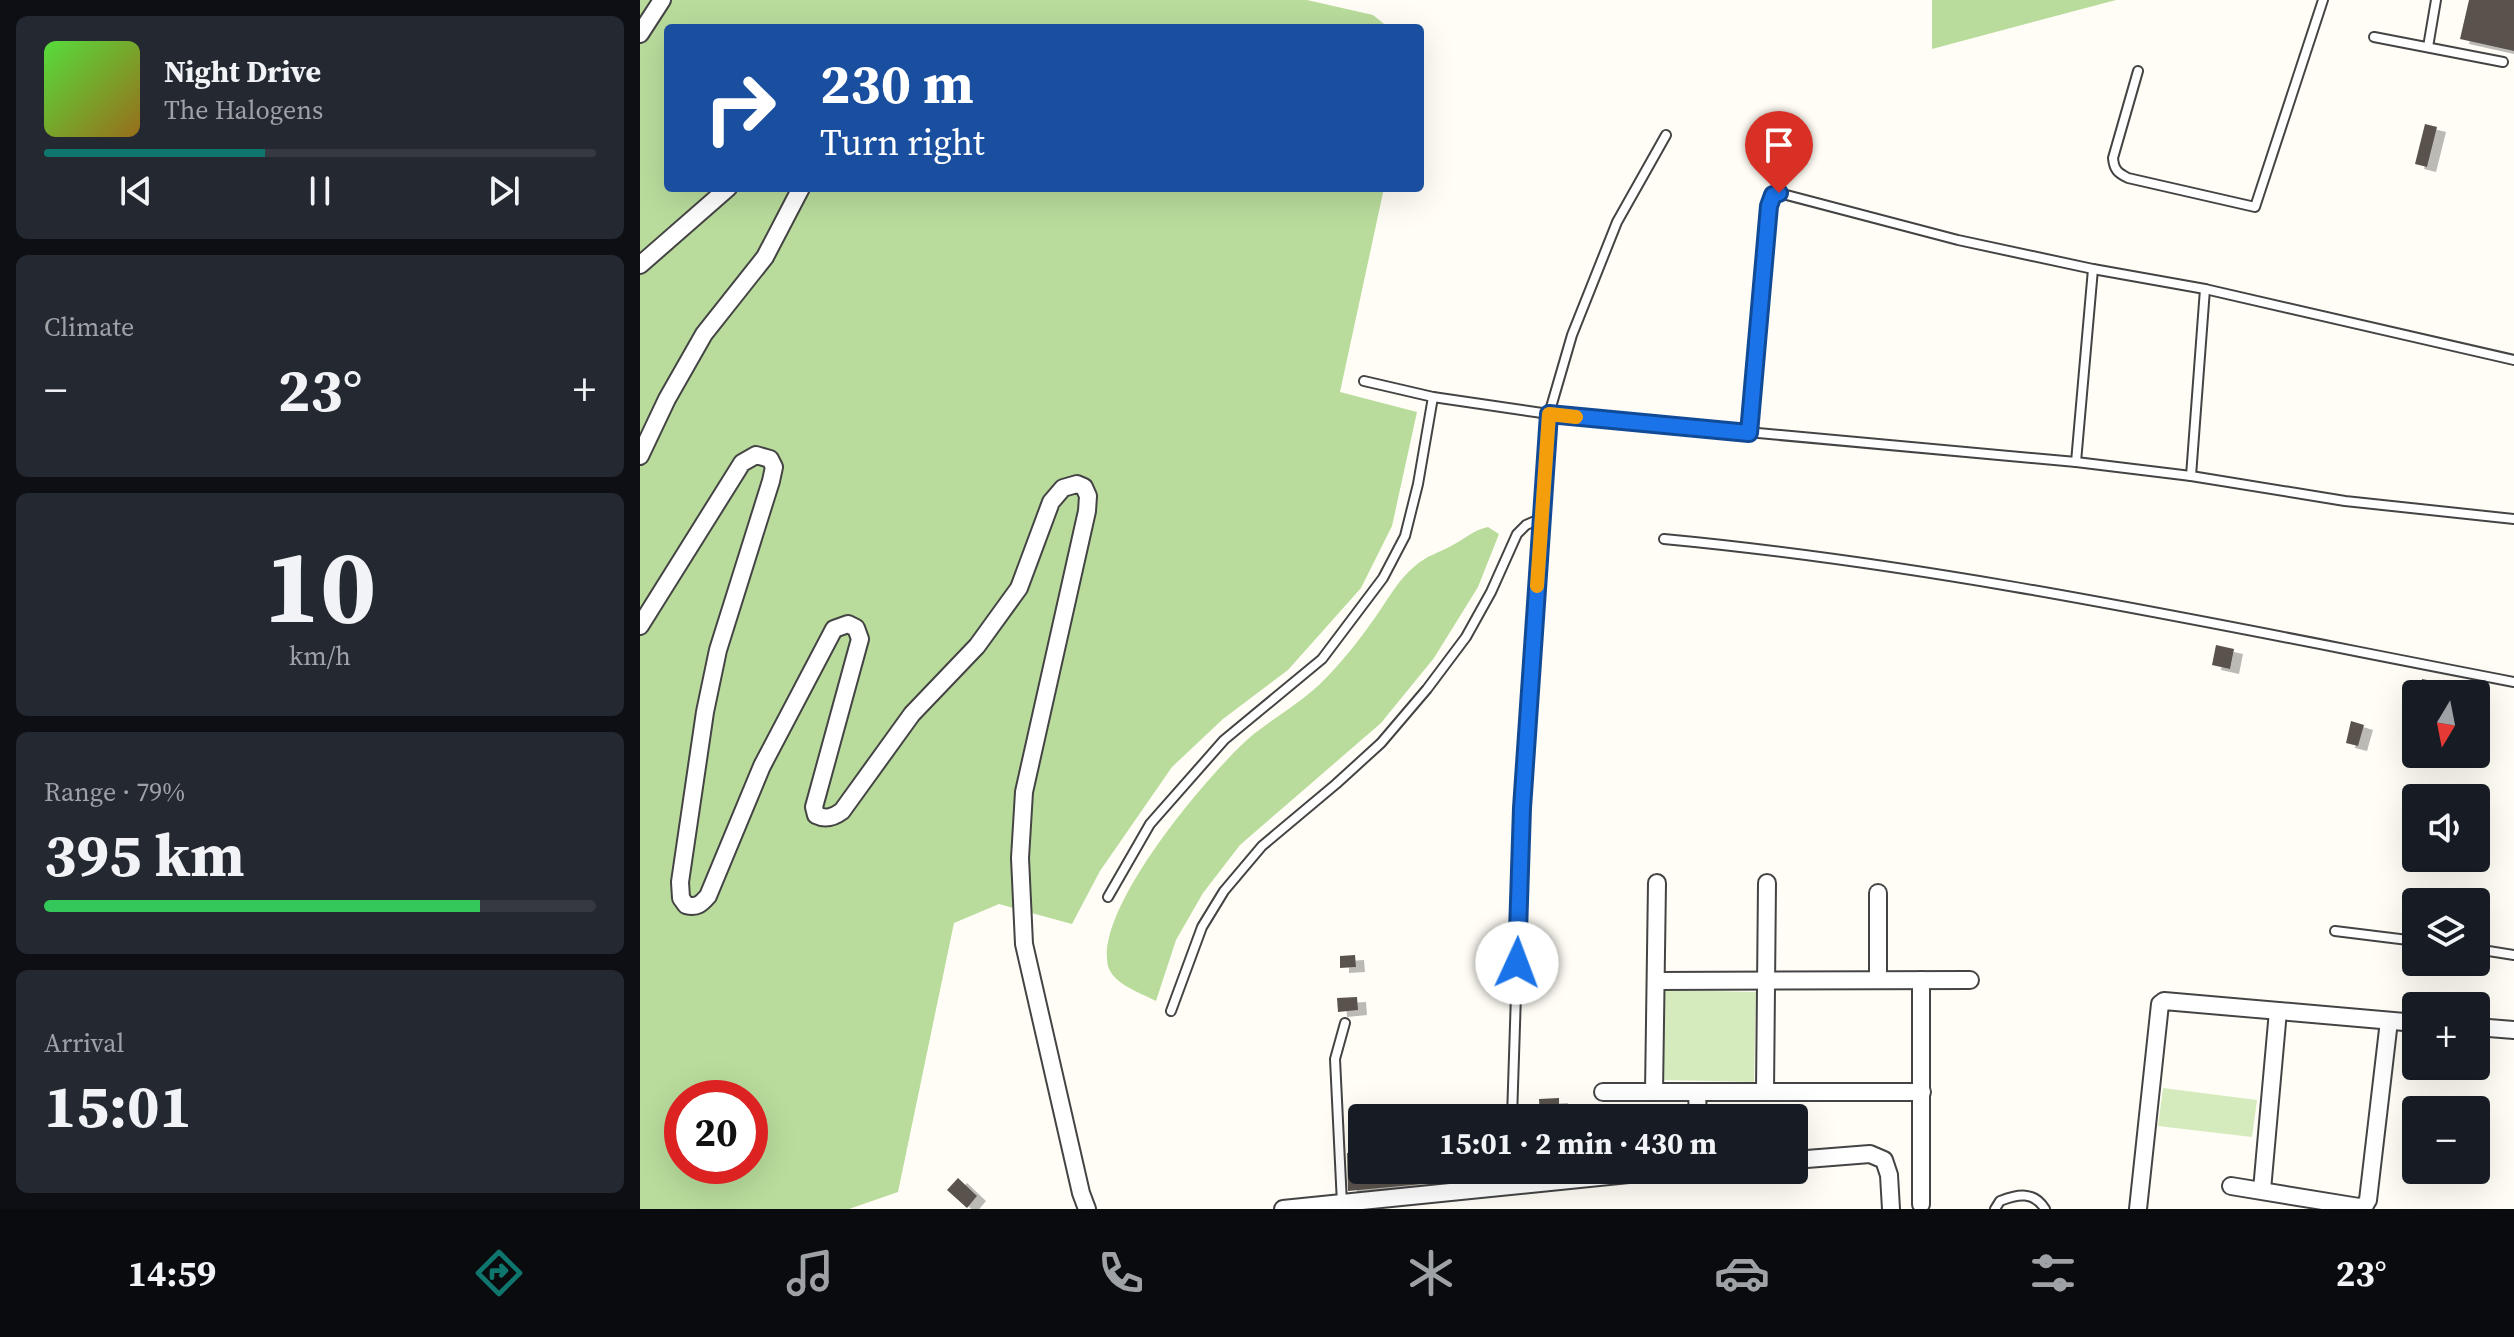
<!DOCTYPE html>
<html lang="en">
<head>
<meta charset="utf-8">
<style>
  body { margin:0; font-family:"Source Serif 4",serif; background:#242831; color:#f1f3f6; height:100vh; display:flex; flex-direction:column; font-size:30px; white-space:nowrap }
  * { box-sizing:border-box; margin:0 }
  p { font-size:26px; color:#9ea1a6 }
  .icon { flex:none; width:44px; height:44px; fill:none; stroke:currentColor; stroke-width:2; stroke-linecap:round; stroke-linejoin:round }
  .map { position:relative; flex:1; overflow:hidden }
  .details { display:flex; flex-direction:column; gap:16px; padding:16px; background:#0d0f14; width:640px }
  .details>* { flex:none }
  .top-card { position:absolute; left:24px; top:24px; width:760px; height:168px; border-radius:8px; box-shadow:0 8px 32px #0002; background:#1a4fa0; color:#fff; overflow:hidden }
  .needle { width:52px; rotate:190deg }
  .controls { position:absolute; left:1762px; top:680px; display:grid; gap:16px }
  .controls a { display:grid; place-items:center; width:88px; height:88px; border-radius:8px; background:#171b24; box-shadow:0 8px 32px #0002; font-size:40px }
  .speed { position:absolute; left:24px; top:1080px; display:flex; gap:16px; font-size:40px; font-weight:700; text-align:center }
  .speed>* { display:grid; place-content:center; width:104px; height:104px; border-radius:50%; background:#171b24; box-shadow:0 8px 32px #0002; line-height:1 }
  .speed .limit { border:12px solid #d22; background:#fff; color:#111 }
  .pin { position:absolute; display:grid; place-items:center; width:68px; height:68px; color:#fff; margin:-82px -34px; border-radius:50% 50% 50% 0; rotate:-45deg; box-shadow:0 0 8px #0007 }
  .pin .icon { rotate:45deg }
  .me { position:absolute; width:88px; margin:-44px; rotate:2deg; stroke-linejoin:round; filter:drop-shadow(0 0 6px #0008) }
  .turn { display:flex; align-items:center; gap:28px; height:168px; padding:0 24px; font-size:36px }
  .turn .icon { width:104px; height:104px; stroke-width:2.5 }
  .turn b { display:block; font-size:56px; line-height:68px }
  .big { font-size:60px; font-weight:700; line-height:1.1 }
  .details .widget { flex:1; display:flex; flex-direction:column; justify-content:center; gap:12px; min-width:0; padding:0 28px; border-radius:12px; background:#242831 }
  .details .dial { align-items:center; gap:0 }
  .dial b { font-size:104px; line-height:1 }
  .song { display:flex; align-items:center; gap:24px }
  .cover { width:96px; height:96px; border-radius:12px; background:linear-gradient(135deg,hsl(110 70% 55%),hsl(40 70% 35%)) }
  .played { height:8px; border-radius:4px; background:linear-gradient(90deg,#0f766e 40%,#363941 40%) }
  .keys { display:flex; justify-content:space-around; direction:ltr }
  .heat { display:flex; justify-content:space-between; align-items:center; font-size:44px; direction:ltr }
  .charge { height:12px; border-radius:6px; background:linear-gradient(90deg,#34c759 79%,#363941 0) }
  .trip { position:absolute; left:708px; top:1104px; width:460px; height:80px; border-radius:8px; background:#171b24; box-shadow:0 8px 32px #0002; font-weight:700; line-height:80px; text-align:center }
  .tab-bar { display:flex; height:128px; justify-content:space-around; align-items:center; background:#090b0e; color:#9ea1a6 }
  .tab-bar .icon { width:56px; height:56px }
  .tab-bar .active { color:#0f766e }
  .tab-bar b { font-size:36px; color:#f1f3f6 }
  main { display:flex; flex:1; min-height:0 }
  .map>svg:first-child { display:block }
  .green { fill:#d5ebbd }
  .forest { fill:#b9dc9c; fill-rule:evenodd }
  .building { fill:#5a524d; filter:url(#shadow) }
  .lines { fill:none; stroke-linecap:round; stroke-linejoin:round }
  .lane-casing { stroke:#444; stroke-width:12 }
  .street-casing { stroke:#444; stroke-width:20 }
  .lane { stroke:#fff; stroke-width:8 }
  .street { stroke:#fff; stroke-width:16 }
  .route-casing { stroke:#114b97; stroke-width:20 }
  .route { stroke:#1a73e8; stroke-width:14 }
  .slow { stroke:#f59e0b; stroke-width:14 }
</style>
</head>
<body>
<main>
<section class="details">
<div class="widget">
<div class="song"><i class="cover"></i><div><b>Night Drive</b><p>The Halogens</p></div></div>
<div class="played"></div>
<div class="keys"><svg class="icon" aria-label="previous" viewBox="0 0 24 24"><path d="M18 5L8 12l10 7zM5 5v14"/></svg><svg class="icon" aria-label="pause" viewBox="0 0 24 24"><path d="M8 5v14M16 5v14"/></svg><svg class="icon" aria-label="next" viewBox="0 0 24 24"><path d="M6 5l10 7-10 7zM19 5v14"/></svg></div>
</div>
<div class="widget"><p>Climate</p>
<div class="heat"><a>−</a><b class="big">23°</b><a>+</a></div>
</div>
<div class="widget dial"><b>10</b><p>km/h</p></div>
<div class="widget"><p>Range · 79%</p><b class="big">395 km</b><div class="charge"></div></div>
<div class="widget"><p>Arrival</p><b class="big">15:01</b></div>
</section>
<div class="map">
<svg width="1874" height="1209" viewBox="0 0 1874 1209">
  <defs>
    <filter id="shadow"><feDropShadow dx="9" dy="5" stdDeviation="0" flood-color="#0004"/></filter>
  </defs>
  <rect width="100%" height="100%" fill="#fffdf5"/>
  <!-- green -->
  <g class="green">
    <polygon points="1025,990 1116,992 1114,1082 1023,1080"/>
    <polygon points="1523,1088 1617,1100 1612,1137 1518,1126"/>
  </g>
  <!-- forest -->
  <g class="forest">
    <path d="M0,0H667L733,15L749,28H28V188H744L700,392L777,412L752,526L721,588L648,670L583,719L532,767L460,871L432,924L359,904L314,923L258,1192L209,1209H0ZM42,1098H110V1166H42Z"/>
    <polygon points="1292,0 1476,0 1292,49"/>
    <path d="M848,527L859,534L838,587L794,658L741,723L600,845L563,893L536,940L516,1001C501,993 473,984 468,966C454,909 567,776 608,739C631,719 658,705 680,684C700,664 718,642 734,619C747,601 757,581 775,566C786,556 798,553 811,546C825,539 833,530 848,527Z"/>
  </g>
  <!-- building -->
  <g class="building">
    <polygon points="1829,0 1874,0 1874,51 1820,39"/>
    <polygon points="1785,124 1797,127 1787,167 1775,164"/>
    <polygon points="1576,645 1594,649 1590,669 1572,665"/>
    <polygon points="1782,679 1798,682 1796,694 1779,694"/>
    <polygon points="1711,721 1724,725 1718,746 1706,743"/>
    <polygon points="715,955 716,967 700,968 700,956"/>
    <polygon points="717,997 718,1010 698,1012 697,998"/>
    <polygon points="919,1098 919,1118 900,1118 899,1099"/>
    <polygon points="722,1152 722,1170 791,1170 793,1183 708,1191 707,1153"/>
    <polygon points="318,1178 337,1196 327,1208 307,1190"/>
  </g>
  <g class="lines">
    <defs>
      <g id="lane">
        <polyline points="1734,37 1863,62"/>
        <polyline points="1788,47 1796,0"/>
        <path d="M1498,71L1473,158C1474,170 1478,173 1488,178L1615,207L1683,0"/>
        <polyline points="724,381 793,397 909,414 1436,462 1551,476 1705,501 1874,519"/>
        <polyline points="1109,433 1129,206 1133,195 1139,193 1318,240 1453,269 1565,289 1874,360"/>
        <polyline points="1436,462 1453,269"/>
        <polyline points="1551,476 1565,289"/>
        <path d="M1024,539C1311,566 1592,628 1874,682"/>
        <polyline points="468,897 510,824 584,740 682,659 743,578 765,536 778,484 793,397"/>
        <polyline points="1695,931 1776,941"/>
        <polyline points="1836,949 1874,955"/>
        <polyline points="531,1011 562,927 584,891 622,846 696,784 741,743 787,689 826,637 851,592 877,534 886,525 902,518"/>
        <polyline points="872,1118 882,808 909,414 932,335 977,222 1026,135"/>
        <polyline points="702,1204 695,1059 705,1023"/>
        <path d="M1355,1209L1360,1201C1378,1194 1394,1191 1405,1209"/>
      </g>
      <g id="street">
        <polyline points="0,34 22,0"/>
        <polyline points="0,265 88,188"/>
        <polyline points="0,456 27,399 64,334 125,257 161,188"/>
        <path d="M0,626L102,463L116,455L130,459L134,467L131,481L78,650L65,712L40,882L41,898L46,905C57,908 61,904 68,896L122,766L194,629L208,624L216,628L220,639L174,807L176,815C186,820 194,817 202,811L272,714L337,646L379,588L411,502L423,488L437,484L444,487L448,496L447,511L384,792L380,858L384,944L441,1193L447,1209"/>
        <polyline points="1238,980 1238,893"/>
        <polyline points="1016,981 1330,980"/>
        <polyline points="1836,1027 1874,1030"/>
        <polyline points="963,1092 1282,1092"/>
        <polyline points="1014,1092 1017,883"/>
        <polyline points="1057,1092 1058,1118"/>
        <polyline points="1125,1092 1127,883"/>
        <polyline points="1154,1160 1230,1154 1244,1160 1249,1175 1251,1209"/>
        <polyline points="1591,1186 1719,1207 1725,1205 1728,1200 1749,1021"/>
        <polyline points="1622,1190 1638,1011"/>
        <polyline points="1281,1204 1281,980"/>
        <polyline points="643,1209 1028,1170"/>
        <polyline points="1498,1209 1520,1004 1524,1001 1776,1023"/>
      </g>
    </defs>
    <!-- lane casing -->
    <use href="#lane" class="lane-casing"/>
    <!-- street casing -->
    <use href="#street" class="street-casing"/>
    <!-- lane -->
    <use href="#lane" class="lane"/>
    <!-- street -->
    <use href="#street" class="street"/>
  </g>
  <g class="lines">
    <defs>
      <polyline id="route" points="877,963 882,808 909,414 1109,433 1129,206 1133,195 1139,193"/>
    </defs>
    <!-- route casing -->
    <use href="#route" class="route-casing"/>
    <!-- route -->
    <use href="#route" class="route"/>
    <!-- slow -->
    <polyline class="slow" points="897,586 909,414 936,417"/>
  </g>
</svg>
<div class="controls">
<a><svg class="needle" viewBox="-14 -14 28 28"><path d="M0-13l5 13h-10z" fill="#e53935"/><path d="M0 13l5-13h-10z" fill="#9ea1a6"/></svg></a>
<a><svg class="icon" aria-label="sound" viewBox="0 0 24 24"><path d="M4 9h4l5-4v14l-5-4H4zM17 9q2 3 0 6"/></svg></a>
<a><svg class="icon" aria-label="layers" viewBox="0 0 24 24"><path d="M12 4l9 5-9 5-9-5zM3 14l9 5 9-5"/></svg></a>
<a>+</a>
<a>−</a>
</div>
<div class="speed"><div class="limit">20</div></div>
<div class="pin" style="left:1139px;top:193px;background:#d93025"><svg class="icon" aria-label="arrive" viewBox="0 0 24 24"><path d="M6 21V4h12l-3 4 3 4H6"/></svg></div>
<svg class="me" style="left:877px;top:963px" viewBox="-20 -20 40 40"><circle r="19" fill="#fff"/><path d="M0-13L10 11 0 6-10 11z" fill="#1a73e8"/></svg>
<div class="trip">15:01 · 2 min · 430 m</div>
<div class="top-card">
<div class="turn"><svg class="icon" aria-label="right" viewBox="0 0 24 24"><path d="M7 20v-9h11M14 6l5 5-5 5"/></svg><div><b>230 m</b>Turn right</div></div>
</div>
</div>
</main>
<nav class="tab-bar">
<b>14:59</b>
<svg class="icon active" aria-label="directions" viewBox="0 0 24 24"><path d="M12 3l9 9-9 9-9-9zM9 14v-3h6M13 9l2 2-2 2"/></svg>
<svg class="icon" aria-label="music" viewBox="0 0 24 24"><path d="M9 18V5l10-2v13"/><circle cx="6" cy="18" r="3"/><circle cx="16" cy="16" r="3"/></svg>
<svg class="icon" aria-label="phone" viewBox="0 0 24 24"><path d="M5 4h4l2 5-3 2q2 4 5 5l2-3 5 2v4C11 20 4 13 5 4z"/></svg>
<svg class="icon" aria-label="climate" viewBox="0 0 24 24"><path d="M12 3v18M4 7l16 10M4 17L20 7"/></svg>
<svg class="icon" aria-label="car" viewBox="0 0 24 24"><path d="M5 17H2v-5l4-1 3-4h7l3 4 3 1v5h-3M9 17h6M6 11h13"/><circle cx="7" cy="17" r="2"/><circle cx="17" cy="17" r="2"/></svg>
<svg class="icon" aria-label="filters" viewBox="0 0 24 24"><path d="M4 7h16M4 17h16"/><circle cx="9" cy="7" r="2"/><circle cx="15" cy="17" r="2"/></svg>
<b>23°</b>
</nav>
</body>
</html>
